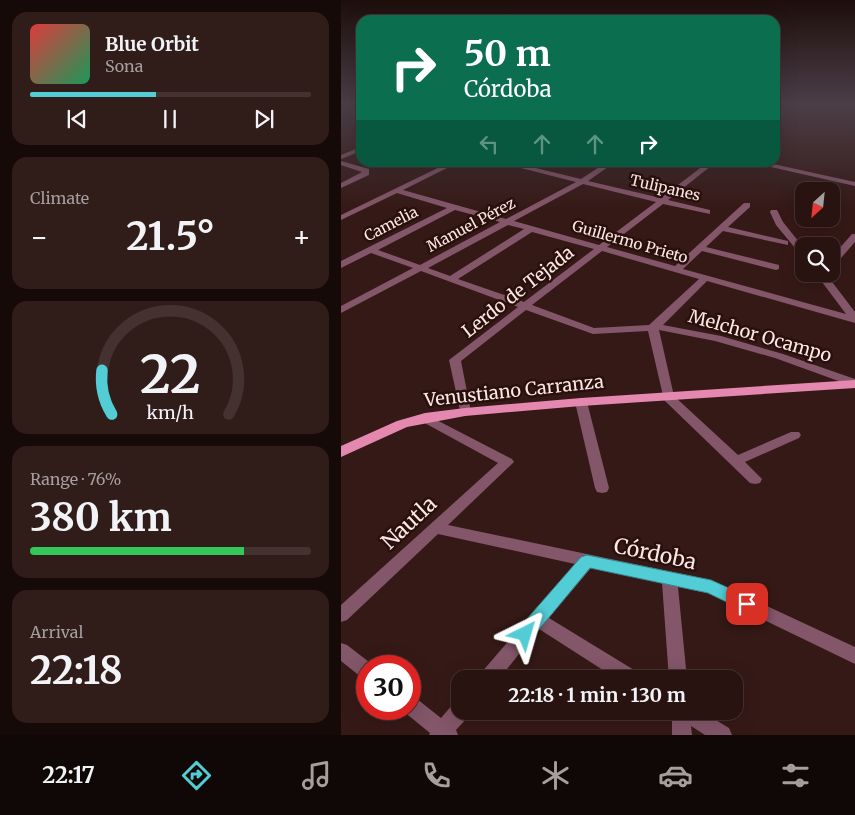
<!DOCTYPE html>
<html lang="en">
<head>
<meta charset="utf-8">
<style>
  body { margin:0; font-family:Merriweather,serif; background:#301c19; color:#f1f3f6; height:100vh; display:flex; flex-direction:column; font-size:19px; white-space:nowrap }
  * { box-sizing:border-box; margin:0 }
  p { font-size:16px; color:#a59e9f }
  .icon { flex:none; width:28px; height:28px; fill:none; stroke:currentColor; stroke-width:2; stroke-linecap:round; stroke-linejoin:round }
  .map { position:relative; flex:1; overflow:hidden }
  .drawer { display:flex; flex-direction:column; gap:12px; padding:12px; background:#160a09; width:341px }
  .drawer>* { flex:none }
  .top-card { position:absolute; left:15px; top:15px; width:424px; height:152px; border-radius:15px; box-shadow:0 5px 20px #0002,0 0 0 1px #443230; background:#0b6e4f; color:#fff; overflow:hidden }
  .needle { width:32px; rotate:207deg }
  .tools { position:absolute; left:454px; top:182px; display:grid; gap:10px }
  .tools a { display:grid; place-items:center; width:45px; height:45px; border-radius:10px; background:#281310; box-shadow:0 5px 20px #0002,0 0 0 1px #443230; font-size:25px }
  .speed { position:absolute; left:15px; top:655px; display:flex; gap:10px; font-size:25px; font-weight:700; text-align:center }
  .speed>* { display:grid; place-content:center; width:65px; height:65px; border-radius:50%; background:#281310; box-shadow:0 5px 20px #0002,0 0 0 1px #443230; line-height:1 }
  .speed .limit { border:8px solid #d22; background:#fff; color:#111 }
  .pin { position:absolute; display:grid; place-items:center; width:42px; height:42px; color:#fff; margin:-21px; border-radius:10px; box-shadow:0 2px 8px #0006 }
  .me { position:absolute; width:55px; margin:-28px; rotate:40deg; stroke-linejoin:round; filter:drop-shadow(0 0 4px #0008) }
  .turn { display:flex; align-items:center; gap:18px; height:105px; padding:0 25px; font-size:22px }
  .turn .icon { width:65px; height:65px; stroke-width:2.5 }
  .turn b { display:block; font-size:35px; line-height:42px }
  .lanes { display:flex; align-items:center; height:48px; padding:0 25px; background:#0003; justify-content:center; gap:25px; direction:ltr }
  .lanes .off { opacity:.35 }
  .big { font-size:38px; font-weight:700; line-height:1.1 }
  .drawer .widget { flex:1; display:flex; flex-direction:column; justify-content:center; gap:8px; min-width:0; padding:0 18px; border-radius:15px; background:#301c19 }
  .drawer .dial { align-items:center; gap:0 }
  .dial svg { height:130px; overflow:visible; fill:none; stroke:#443230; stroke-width:7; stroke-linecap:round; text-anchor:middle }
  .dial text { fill:#f1f3f6; stroke:none }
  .song { display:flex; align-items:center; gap:15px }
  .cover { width:60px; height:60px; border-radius:8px; background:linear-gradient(135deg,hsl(0 70% 55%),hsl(150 70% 35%)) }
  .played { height:5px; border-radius:2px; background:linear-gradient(90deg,#52ccd5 45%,#443230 45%) }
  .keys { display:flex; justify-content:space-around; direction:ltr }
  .heat { display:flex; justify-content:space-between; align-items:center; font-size:28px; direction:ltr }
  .charge { height:8px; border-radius:4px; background:linear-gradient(90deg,#34c759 76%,#443230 0) }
  .trip { position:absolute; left:110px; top:670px; width:292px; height:50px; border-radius:15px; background:#281310; box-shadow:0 5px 20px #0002,0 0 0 1px #443230; font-weight:700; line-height:50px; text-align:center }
  .menu { display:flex; height:80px; justify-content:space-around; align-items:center; background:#100806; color:#a59e9f }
  .menu .icon { width:35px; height:35px }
  .menu .selected { color:#52ccd5 }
  .menu b { font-size:22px; color:#f1f3f6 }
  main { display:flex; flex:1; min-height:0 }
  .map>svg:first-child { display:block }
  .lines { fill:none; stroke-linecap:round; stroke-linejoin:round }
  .minor { fill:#835669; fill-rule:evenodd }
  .major { fill:#e488b0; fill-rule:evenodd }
  .route { fill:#52ccd5; stroke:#35858a }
  .labels { text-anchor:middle; stroke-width:5; stroke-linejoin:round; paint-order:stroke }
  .far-street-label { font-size:15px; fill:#fbe7e4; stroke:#2a100d }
  .street-label { font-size:18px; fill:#fbe7e4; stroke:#2a100d }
  .near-street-label { font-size:21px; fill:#fbe7e4; stroke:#2a100d }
</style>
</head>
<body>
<main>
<section class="drawer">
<div class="widget">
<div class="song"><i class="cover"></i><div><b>Blue Orbit</b><p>Sona</p></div></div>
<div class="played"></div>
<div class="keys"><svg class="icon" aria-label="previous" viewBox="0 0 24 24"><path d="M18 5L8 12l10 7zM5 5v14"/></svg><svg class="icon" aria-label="pause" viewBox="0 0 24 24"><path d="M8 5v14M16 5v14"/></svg><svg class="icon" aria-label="next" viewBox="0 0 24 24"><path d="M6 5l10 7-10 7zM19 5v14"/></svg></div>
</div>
<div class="widget"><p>Climate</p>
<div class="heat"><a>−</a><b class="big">21.5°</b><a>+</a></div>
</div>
<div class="widget dial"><svg viewBox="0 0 100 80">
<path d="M14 69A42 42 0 1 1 86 69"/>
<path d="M14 69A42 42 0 0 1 8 42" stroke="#52ccd5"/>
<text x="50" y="56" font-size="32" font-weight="700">22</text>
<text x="50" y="72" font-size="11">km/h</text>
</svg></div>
<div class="widget"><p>Range · 76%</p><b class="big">380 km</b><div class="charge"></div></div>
<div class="widget"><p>Arrival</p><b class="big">22:18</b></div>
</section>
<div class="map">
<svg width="514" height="735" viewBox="0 0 514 735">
  <rect width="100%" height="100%" fill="#351916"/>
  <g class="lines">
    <!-- minor -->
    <g class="minor">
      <polygon points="20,147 20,151 0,159 0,155"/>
      <polygon points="0,161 28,169 28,175 0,188 0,183 21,172 0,165"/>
      <path d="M109,162H118L62,190L165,219L235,182L156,162H170L240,179L266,162H274L247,181L320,198L367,162H375L327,200L369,210V214L322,204L266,247L334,266L403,203H409V207L387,227L447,241V245L382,231L365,247L438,265V269L435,270L361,251L342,269L505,314L475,274H485L514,312V323L366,281L322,325L380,336L442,354L514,379V387L434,358L374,341L318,330L333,396L397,455L450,432H458L460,435L458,438L404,462L421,479L419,483L414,484L409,483L323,400L307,331L252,334L185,310L120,361L130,412L128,415H120L108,360L177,307L80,271L0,313V306L72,268L30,253L0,268V261L106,208L56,193L0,220V215ZM242,184L315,202L258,245L173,221ZM114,210L159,222L79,265L37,250ZM167,225L183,229L109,276L87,268ZM191,232L253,249L183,302L117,279ZM261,251L358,279L308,325L253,328L191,305Z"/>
      <polygon points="408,162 423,162 514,182 514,186"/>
      <polygon points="430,210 436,210 442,222 462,247 462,255 459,254 435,225 429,212"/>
      <polygon points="511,234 514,234 514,242 493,266 490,267 490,258"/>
      <polygon points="240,398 246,402 268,488 266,492 261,493 256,492 254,488 234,402"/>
      <polygon points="84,414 171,459 173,462 107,525 370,580 514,647 514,664 367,593 337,587 346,679 328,679 321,583 250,568 208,618 298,673 301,679 276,679 198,629 158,679 137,679 140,673 234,564 97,534 6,620 0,622 0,605 157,463 80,421 78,418 80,415"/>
      <polygon points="0,643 6,645 32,665 26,666 26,679 20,677 0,661"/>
      <polygon points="69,696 76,699 100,718 112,704 119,702 119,711 128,711 126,718 115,730 117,735 88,735 89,733 62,711 61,709 69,709"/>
      <polygon points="331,711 360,711 388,728 391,735 364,735 350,726 351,735 331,735"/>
    </g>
    <!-- major -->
    <polygon class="major" points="514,380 514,388 240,406 124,416 66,427 0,457 0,446 56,421 84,413 124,408 240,398"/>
  </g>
  <!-- sky -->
  <linearGradient id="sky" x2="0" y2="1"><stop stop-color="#1d0e0c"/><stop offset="0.5" stop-color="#4b3e47"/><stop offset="1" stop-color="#4b3e47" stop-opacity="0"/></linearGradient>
  <rect width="514" height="208" fill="url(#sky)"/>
  <!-- route -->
  <polygon class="route" points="246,555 370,580 412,599 414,604 412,609 406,612 367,593 249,568 190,639 184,642 178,639 175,634 178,628 240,557"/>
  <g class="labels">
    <!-- far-street labels -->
    <g class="far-street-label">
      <text transform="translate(324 188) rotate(13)" y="5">Tulipanes</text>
      <text transform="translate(50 224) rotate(-27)" y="5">Camelia</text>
      <text transform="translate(130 225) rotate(-28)" y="5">Manuel Pérez</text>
      <text transform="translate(289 242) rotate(16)" y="5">Guillermo Prieto</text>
    </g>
    <!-- street labels -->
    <g class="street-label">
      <text transform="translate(177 292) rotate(-38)" y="6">Lerdo de Tejada</text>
      <text transform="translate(419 336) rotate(16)" y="6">Melchor Ocampo</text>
      <text transform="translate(173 391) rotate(-6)" y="6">Venustiano Carranza</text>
    </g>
    <!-- near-street labels -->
    <g class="near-street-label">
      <text transform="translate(68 523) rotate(-43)" y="7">Nautla</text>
      <text transform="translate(314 554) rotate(12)" y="7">Córdoba</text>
    </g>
  </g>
</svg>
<div class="tools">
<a><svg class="needle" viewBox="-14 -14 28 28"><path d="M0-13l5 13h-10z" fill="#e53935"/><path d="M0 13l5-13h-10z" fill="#a59e9f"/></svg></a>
<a><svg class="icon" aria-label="search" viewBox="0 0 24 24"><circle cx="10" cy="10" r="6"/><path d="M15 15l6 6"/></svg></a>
</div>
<div class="speed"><div class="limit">30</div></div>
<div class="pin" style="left:406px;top:604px;background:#d93025"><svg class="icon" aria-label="arrive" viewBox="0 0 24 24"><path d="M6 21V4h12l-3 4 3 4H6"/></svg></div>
<svg class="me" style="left:184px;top:634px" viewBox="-20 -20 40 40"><path d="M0-17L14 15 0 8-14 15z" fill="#52ccd5" stroke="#fff" stroke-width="4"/></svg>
<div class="trip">22:18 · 1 min · 130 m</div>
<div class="top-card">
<div class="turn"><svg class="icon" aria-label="right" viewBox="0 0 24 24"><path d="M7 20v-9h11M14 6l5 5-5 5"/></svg><div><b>50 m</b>Córdoba</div></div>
<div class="lanes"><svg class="icon off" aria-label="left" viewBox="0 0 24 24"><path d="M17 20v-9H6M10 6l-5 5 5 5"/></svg><svg class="icon off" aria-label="ahead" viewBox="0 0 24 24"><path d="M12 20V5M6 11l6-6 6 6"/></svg><svg class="icon off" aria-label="ahead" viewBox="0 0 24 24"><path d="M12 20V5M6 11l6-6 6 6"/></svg><svg class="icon" aria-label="right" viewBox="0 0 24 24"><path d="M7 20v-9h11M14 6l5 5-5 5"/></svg></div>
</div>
</div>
</main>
<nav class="menu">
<b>22:17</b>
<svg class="icon selected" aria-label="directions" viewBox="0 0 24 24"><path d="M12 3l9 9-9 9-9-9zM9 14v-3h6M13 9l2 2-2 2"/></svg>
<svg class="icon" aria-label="music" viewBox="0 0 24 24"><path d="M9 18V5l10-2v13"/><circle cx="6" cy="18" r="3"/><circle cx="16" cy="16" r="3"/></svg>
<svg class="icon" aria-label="phone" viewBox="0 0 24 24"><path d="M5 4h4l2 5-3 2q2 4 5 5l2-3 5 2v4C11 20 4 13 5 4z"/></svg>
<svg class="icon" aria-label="climate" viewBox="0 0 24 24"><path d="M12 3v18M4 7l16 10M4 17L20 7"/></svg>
<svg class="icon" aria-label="car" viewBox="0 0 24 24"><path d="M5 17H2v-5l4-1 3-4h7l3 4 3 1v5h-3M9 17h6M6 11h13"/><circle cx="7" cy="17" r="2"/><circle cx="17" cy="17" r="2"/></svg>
<svg class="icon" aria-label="filters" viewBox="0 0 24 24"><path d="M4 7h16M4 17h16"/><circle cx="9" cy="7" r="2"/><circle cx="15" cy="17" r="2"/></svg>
</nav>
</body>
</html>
